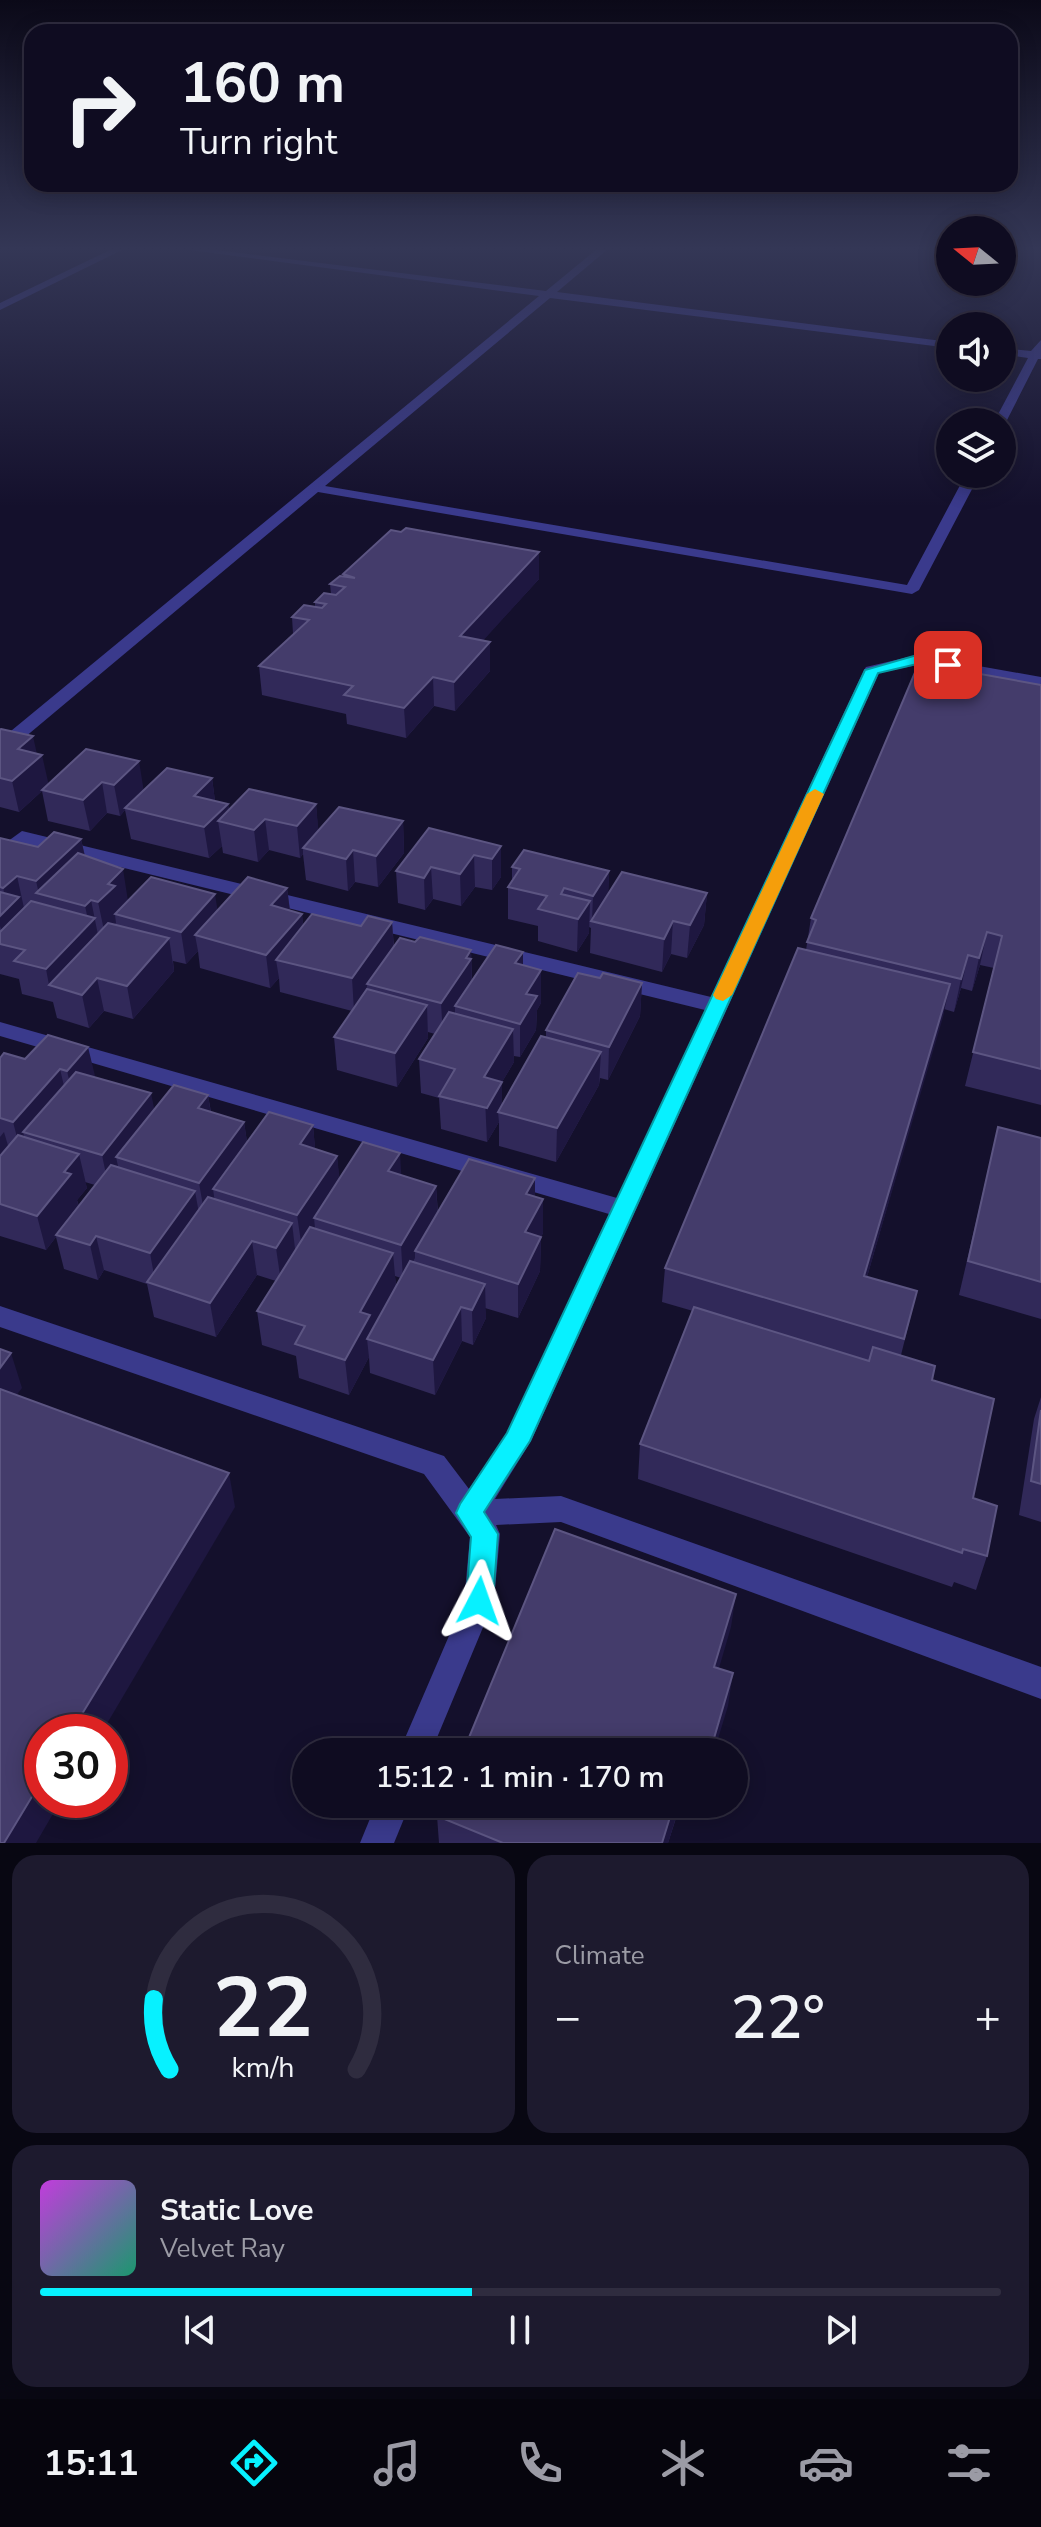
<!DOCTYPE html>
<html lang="en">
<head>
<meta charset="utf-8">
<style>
  body { margin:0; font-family:"Nunito Sans",sans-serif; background:#1d1a2e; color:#f1f3f6; height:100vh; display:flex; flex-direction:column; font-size:30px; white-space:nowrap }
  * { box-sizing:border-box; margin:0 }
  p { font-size:26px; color:#9b9ba5 }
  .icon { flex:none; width:44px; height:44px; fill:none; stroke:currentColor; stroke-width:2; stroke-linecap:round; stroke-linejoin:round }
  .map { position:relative; height:1843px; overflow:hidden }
  .details { display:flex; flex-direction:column; gap:12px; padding:12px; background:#080712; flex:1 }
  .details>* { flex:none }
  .banner { position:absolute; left:24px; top:24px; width:994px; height:168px; border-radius:24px; box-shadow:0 4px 20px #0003,0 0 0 2px #2f2c3f; background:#0f0c21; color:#f1f3f6; overflow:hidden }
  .needle { width:52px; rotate:288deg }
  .buttons { position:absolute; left:936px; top:216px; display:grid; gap:16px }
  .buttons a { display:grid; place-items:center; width:80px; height:80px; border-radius:50%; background:#0f0c21; box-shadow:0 4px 20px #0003,0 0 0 2px #2f2c3f; font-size:40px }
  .speed { position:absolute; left:24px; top:1714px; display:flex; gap:16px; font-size:40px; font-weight:700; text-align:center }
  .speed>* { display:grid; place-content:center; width:104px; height:104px; border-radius:50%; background:#0f0c21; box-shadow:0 4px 20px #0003,0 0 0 2px #2f2c3f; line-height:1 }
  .speed .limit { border:12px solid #d22; background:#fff; color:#111 }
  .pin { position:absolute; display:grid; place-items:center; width:68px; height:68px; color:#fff; margin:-34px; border-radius:16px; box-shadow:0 4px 12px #0006 }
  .me { position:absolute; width:88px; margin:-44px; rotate:4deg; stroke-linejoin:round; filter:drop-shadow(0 0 6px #0008) }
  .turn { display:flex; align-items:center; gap:28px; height:168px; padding:0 24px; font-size:36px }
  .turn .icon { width:104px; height:104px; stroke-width:2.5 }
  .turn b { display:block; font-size:56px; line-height:68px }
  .big { font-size:60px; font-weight:600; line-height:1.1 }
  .details .card { flex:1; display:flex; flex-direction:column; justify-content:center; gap:12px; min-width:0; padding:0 28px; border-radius:24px; background:#1d1a2e }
  .details .dial { align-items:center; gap:0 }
  .dial svg { height:208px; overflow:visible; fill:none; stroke:#2f2c3f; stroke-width:7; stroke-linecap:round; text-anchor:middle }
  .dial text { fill:#f1f3f6; stroke:none }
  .song { display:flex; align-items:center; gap:24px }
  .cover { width:96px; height:96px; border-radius:12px; background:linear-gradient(135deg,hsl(290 70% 55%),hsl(160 70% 35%)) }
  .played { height:8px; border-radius:4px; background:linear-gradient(90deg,#07f1ff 45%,#2f2c3f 45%) }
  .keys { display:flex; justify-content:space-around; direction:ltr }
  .heat { display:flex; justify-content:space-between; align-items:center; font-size:44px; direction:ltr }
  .details .tiles { flex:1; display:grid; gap:12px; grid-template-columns:1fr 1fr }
  .card:last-child { grid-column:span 2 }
  .trip { position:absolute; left:292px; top:1738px; width:456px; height:80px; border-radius:40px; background:#0f0c21; box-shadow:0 4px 20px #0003,0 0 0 2px #2f2c3f; font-weight:600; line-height:80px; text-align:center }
  .menu { display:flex; height:128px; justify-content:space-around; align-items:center; background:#06050d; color:#9b9ba5 }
  .menu .icon { width:56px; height:56px }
  .menu .active { color:#07f1ff }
  .menu b { font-size:36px; color:#f1f3f6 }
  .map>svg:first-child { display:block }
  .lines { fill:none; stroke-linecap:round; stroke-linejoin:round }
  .minor { fill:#3a3a8c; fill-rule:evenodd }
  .wall { fill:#312959; fill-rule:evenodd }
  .shaded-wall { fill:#1e1740 }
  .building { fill:#443c6b; stroke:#5c5582; stroke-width:2 }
  .route { fill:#07f1ff; stroke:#059da6; stroke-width:2 }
  .slow { fill:#f59e0b }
</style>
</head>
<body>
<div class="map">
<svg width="1041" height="1843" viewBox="0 0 1041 1843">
  <rect width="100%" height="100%" fill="#14102c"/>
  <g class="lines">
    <!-- minor -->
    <g class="minor">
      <polygon points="112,249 124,249 0,310 0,303"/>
      <polygon points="182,249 208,249 546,291 597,249 608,249 557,292 950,342 950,348 550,298 325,486 907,585 966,474 980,474 919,590 912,594 318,492 6,753 0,754 0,740 539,296"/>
      <polygon points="1041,340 1041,359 1038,359 1006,422 1002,425 1002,422 994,422 1028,358 1002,354 1002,348 1031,351"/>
      <polygon points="917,655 1041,677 1041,687 917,665 879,673 531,1441 495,1499 561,1496 1041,1667 1041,1699 561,1522 496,1525 500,1534 494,1601 431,1752 399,1752 464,1601 470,1537 424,1474 0,1327 0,1306 444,1456 469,1489 507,1433 609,1214 0,1036 0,1022 617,1198 705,1010 26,844 7,861 0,863 0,847 22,831 711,997 864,670 866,667"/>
      <polygon points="376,1804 410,1804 394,1843 360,1843"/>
    </g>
  </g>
  <!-- wall -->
  <g class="wall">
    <polygon points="539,552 539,579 483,640 490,671 455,711 434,706 406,738 347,724 346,714 262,695 259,666 293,634 292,617 315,607 315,602 331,594 330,584 343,576 343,574"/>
    <polygon points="1041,685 1041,1105 965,1086 994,968 980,965 972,991 961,988 954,1012 944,1009 867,1277 917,1291 901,1355 932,1380 973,1498 987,1556 976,1590 954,1582 952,1587 638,1479 640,1444 693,1311 662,1302 665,1268 806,950 811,918"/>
    <polygon points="0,730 37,754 48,784 86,749 144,790 212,778 215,801 228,804 229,810 316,804 318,831 403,821 404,853 378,887 355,882 348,891 306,880 303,854 300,858 269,850 258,862 223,853 222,846 209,858 131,839 125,810 120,816 107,813 90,831 48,821 42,791 19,812 0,807"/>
    <polygon points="0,838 38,847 81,839 85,856 128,900 218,910 287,888 290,910 302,914 303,926 361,926 392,922 394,947 415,942 471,950 472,980 523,965 541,1003 537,1010 536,1030 520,1057 514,1056 514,1062 502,1082 502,1106 546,1037 546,1030 600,978 642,983 640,1016 608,1080 600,1078 599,1085 556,1162 499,1146 499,1122 487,1142 441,1129 439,1098 421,1093 419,1059 435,1034 428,1032 428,1038 397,1087 337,1070 334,1037 352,1011 280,992 279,978 270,988 200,968 198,951 186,964 173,961 174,971 133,1019 104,1011 89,1028 57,1018 53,1002 22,994 19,979 0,974"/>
    <polygon points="501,846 501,877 492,890 475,887 461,906 433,899 425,910 398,903 396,871"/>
    <polygon points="512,867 609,871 608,894 707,893 704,925 687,958 671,954 662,972 590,953 591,928 589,927 589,933 577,952 538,941 538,926 508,919 508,887 512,880"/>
    <path d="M0,1058L25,1059L95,1077L154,1109L208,1095L211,1112L244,1122L247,1142L313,1125L315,1149L337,1156L339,1179L402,1175L436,1186L438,1213L535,1178V1196L543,1233L541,1237L540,1271L518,1318L485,1308L486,1318L473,1345L462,1341L435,1395L370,1373L369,1357L349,1395L299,1378L296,1356L262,1345L257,1311L276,1281L257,1275L216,1337L154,1317L147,1284L104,1270L98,1280L64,1269L56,1237L46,1250L0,1236ZM85,1182L95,1185L79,1206L77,1200L87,1188ZM395,1276L401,1278L396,1287Z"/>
    <polygon points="998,1127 1041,1138 1041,1319 959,1295"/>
    <polygon points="1041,1397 1041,1522 1019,1515 1034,1419"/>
    <polygon points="442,1804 699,1804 697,1813 680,1806 668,1843 439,1843 437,1816"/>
  </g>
  <!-- shaded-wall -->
  <g class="shaded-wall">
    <polygon points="539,552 539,579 461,665 460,636"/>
    <polygon points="490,642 490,671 455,711 454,682"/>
    <polygon points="433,677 434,706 406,738 404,708"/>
    <polygon points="33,736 38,759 42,755 49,786 42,790 42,791 19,812 12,781 18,749"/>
    <polygon points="139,761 144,792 125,808 125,810 120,816 114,785"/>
    <polygon points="212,778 216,809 194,796"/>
    <polygon points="102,782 107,813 90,831 83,800"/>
    <polygon points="228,804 231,825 218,821 222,846 209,858 204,827"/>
    <polygon points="316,804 319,836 303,848 303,854 300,858 297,826"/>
    <polygon points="265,819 269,850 258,862 254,830"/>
    <polygon points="403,821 404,853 378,887 376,856"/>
    <polygon points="81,839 88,871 39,894 36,881"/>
    <polygon points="501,846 501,877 492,890 492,859"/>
    <polygon points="353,850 355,882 348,891 346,859"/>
    <polygon points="474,855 475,887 461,906 460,874"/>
    <polygon points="431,867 433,899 425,910 424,878"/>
    <polygon points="123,869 128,901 115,915 116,923 105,935 98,902 108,884"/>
    <polygon points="609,871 608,903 592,921 593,896"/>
    <polygon points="17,876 24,908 5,945 0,926 0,916 8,908 3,888"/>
    <polygon points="287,888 291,920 271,905"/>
    <polygon points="707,893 704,925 687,958 690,925"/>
    <polygon points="215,894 220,926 195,935 198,951 186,964 181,932"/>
    <polygon points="91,900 101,950 49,985 46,969 89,924 85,906"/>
    <polygon points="590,901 589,933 577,952 578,919"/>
    <polygon points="302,914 305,946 276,960 279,978 270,988 266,955"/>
    <polygon points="673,921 671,954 662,972 664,939"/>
    <polygon points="392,922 394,954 367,984 367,993 354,1011 352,978"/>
    <polygon points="987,932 980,965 972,991 979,958"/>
    <polygon points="169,938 174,971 133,1019 127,986"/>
    <polygon points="471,950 472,992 455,1006 455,1018 443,1036 441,1003"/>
    <polygon points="523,952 523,985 515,963"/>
    <polygon points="968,955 961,988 954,1012 961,979"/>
    <polygon points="541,970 541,1003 537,1010 536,1030 520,1057 520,1024 526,994"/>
    <polygon points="97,978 104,1011 89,1028 82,995"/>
    <polygon points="642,983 640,1016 608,1080 609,1047"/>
    <polygon points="950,984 943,1017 857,1311 864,1276"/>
    <polygon points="427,1005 428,1038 397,1087 395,1053"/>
    <polygon points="513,1029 514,1062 502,1082 502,1113 498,1112 499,1122 487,1142 484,1077"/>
    <polygon points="88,1047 96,1080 75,1105 67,1071"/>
    <polygon points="601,1052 599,1085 556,1162 557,1128"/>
    <polygon points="60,1069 68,1103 23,1132 28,1150 22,1156 13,1122"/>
    <polygon points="151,1093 158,1127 116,1157 120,1175 109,1189 102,1155"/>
    <polygon points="208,1095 213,1128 198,1108"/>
    <polygon points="244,1122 249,1156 213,1189 215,1203 205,1217 199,1183"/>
    <polygon points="313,1125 316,1159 300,1144"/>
    <polygon points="4,1132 14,1166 0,1182 0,1137"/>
    <polygon points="400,1153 402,1187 388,1171"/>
    <polygon points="79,1154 87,1188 77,1200 79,1208 56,1235 56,1237 46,1250 37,1216 64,1172"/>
    <polygon points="337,1156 341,1190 314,1218 315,1228 302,1249 297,1215"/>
    <polygon points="535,1178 535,1212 526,1194"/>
    <polygon points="436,1186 438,1220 415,1251 415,1258 403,1279 401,1245"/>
    <polygon points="195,1191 201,1225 156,1286 150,1253"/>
    <polygon points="543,1199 543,1233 541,1237 540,1271 518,1318 518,1284 525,1232"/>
    <polygon points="292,1223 296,1257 281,1282 276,1248"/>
    <polygon points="96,1236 104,1270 98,1280 90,1245"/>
    <polygon points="252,1241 257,1275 216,1337 210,1303"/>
    <polygon points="393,1253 396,1287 367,1339 369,1357 349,1395 345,1360 360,1312"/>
    <polygon points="485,1284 486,1318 473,1345 472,1310"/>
    <polygon points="461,1307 462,1341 435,1395 433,1360"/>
    <polygon points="11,1353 22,1388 0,1416 0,1368"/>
    <polygon points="229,1473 235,1507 102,1732 71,1732"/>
    <polygon points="736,1594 731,1627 710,1699 714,1667"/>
    <polygon points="733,1673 728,1706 714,1752 710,1752"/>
    <polygon points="42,1780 42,1800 61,1800 36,1843 4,1843"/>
    <polygon points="674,1804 680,1804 668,1843 662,1843"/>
  </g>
  <!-- building -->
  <g class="building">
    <polygon points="406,528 539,552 460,636 490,642 454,682 433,677 404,708 344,695 353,686 259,666 309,620 292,617 304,605 322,608 326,604 315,602 324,593 336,595 345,587 330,584 340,576 355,578 343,574 391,530 401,532"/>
    <polygon points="919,663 1041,685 1041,1069 973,1052 1002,936 987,932 979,958 968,955 961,979 807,942 816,920 811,918"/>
    <polygon points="1,729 33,736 18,749 42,755 12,781 0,778 0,730"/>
    <polygon points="86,749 139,761 114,785 102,782 83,800 42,790"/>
    <polygon points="167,768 212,778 194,796 228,804 204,827 125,808"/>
    <polygon points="249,789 316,804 297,826 265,819 254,830 218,821"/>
    <polygon points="339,807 403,821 376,856 353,850 346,859 303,848"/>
    <polygon points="429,828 501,846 492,859 474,855 460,874 431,867 424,878 396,871"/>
    <polygon points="54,832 81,839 36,881 17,876 3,888 0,887 0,838 38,847"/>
    <polygon points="524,850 609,871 593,896 564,888 561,894 590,901 578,919 538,909 547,896 508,887 520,869 512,867"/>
    <polygon points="78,853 123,869 108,884 115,886 98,902 91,900 85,906 36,893"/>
    <polygon points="622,872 707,893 690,925 673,921 664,939 591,921"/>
    <polygon points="151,877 215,894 181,932 115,914"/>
    <polygon points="248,877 287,888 271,905 302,914 266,955 195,935"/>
    <polygon points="0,892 19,897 0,916"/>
    <polygon points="31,901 95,918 46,969 14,961 25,950 0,944 0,932"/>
    <polygon points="312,914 361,926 368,916 392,922 352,978 276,960"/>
    <polygon points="108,923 169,938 127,986 97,978 82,995 49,985"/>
    <polygon points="420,937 471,950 466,958 471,959 441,1003 367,984 400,938 415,942"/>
    <polygon points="496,945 523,952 515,963 541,970 526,994 537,996 520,1024 455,1006"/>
    <polygon points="798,948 950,984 864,1276 917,1291 904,1339 665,1268"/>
    <polygon points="578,973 600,978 603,973 642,983 609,1047 546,1030"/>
    <polygon points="367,989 427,1005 395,1053 334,1037"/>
    <polygon points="449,1012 513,1029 484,1077 502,1082 487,1108 439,1096 455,1069 419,1059"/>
    <polygon points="48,1035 88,1047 67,1071 60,1069 13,1122 0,1118 0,1058 4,1053 25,1059"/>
    <polygon points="541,1036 601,1052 557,1128 498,1112"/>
    <polygon points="76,1072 151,1093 102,1155 23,1132"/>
    <polygon points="174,1085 208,1095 198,1108 244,1122 199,1183 116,1157"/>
    <polygon points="269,1112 313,1125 300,1144 337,1156 297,1215 213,1189"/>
    <polygon points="998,1127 1041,1138 1041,1282 968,1261"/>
    <polygon points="18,1135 79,1154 64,1172 71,1174 37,1216 0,1204 0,1156"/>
    <polygon points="363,1142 400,1153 388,1171 436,1186 401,1245 314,1218"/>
    <polygon points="469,1159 535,1178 526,1194 543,1199 525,1232 541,1237 518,1284 415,1251"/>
    <polygon points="111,1165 195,1191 150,1253 96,1236 90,1245 56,1235"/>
    <polygon points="208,1197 292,1223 276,1248 252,1241 210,1303 147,1282"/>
    <polygon points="310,1227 393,1253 360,1312 370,1315 345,1360 295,1344 305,1326 257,1311"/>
    <polygon points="410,1261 485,1284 472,1310 461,1307 433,1360 367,1339"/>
    <polygon points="694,1307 869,1361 873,1347 935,1366 932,1380 994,1399 973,1498 997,1506 987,1556 963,1549 962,1553 640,1444"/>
    <polygon points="0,1349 11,1353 0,1368"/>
    <polygon points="0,1389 229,1473 71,1732 42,1732 42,1780 4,1843 0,1843"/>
    <polygon points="1041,1410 1041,1484 1031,1481"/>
    <polygon points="555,1529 736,1594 714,1667 733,1673 710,1752 463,1752"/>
    <polygon points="442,1804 674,1804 662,1843 503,1843 437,1816"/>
  </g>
  <!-- sky -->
  <linearGradient id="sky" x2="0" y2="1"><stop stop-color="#0b0918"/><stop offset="0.49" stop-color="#343756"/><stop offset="1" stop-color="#343756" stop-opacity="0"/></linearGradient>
  <rect width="1041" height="507" fill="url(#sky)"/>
  <!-- route -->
  <polygon class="route" points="917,655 955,665 948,670 917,664 878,673 530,1441 484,1512 498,1534 493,1601 489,1610 479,1614 470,1610 466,1601 471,1537 456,1513 460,1504 507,1433 865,670"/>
  <!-- slow -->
  <polygon class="slow" points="815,789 824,794 732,995 723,1001 716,999 713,995 807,794"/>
</svg>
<div class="buttons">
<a><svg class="needle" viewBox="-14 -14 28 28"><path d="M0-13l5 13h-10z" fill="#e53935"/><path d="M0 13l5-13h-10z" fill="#9b9ba5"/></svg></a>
<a><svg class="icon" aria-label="sound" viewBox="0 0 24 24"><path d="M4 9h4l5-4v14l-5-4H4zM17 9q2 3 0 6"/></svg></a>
<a><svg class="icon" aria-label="layers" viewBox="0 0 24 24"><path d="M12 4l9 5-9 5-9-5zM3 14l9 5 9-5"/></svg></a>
</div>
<div class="speed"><div class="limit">30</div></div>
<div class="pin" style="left:948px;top:665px;background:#d93025"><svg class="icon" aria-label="arrive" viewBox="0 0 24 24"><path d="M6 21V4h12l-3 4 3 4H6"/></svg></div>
<svg class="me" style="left:479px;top:1601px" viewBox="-20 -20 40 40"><path d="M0-17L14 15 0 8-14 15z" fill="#07f1ff" stroke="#fff" stroke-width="4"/></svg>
<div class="trip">15:12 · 1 min · 170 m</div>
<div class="banner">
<div class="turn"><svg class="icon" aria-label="right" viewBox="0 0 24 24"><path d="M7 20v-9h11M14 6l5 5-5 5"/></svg><div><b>160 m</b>Turn right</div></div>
</div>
</div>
<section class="details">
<div class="tiles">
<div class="card dial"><svg viewBox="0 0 100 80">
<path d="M14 69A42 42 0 1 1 86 69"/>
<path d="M14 69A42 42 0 0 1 8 42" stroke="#07f1ff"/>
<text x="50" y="56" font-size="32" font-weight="700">22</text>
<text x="50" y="72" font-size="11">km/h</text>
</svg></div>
<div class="card"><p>Climate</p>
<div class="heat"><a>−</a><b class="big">22°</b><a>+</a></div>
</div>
<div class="card">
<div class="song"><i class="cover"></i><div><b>Static Love</b><p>Velvet Ray</p></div></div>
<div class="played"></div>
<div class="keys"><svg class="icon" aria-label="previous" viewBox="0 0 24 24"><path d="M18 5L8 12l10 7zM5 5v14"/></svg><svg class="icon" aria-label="pause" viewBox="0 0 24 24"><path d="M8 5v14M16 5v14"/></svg><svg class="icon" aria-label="next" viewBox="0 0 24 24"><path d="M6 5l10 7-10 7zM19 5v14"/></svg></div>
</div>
</div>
</section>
<nav class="menu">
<b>15:11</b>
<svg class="icon active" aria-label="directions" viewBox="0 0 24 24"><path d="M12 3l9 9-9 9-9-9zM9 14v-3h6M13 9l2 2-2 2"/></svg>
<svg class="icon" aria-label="music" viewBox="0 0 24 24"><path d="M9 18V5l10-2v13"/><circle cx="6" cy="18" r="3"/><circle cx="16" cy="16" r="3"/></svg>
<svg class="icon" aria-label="phone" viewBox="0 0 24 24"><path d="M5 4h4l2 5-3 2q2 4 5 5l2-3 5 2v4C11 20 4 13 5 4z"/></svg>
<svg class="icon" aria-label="climate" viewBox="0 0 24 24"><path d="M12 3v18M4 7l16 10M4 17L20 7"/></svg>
<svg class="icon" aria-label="car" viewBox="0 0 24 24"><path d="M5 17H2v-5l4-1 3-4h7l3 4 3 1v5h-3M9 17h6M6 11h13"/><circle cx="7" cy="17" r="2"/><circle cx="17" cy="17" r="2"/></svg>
<svg class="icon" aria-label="filters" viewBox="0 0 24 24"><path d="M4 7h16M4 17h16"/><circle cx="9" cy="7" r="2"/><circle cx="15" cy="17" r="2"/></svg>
</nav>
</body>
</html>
